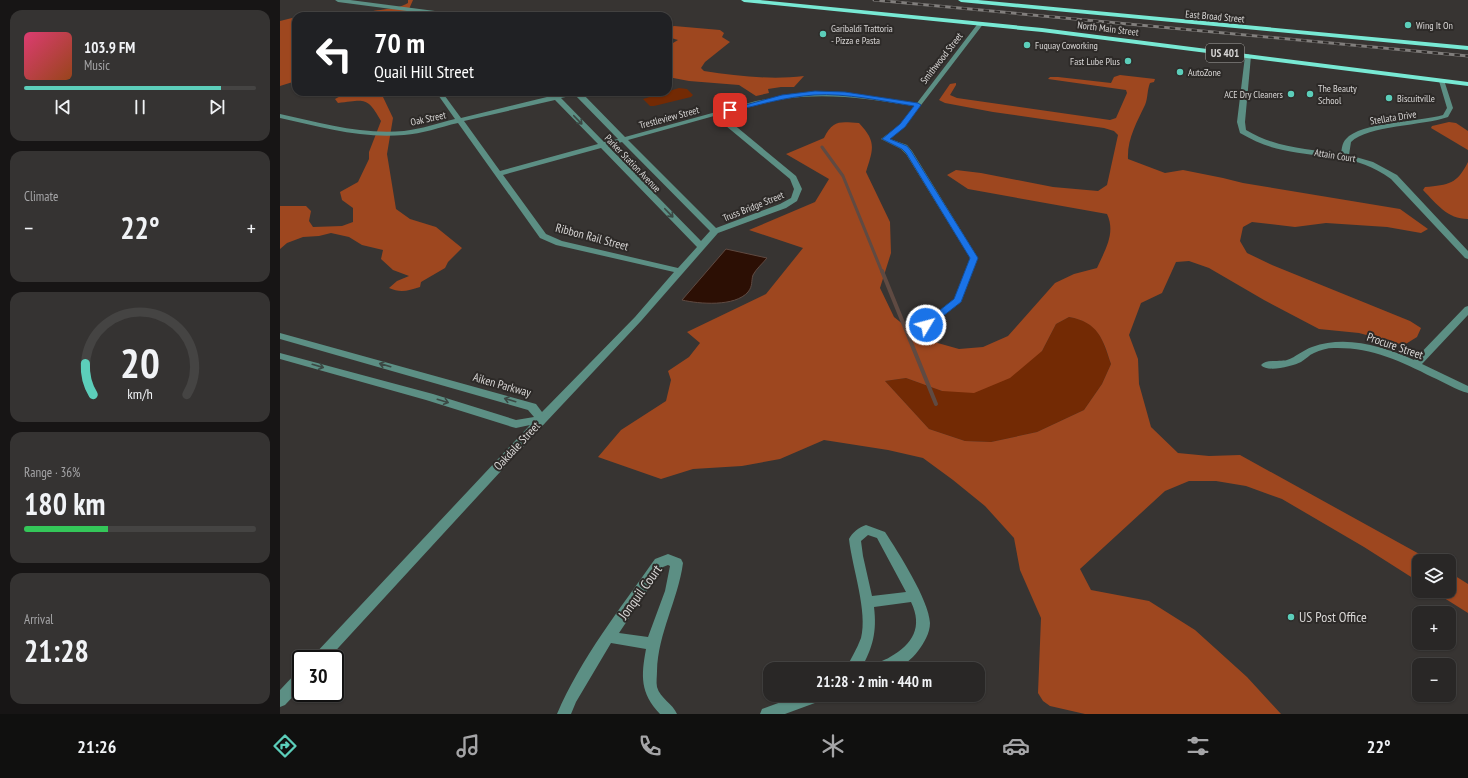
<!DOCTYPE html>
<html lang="en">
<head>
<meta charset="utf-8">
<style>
  body { margin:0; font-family:"PT Sans Narrow",sans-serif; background:#353332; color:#f1f3f6; height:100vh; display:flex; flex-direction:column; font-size:15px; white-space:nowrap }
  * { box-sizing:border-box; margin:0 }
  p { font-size:13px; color:#a5a5a7 }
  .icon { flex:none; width:22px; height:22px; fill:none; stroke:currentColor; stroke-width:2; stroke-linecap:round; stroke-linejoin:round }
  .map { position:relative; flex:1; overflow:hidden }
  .details { display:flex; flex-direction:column; gap:10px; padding:10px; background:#171515; width:280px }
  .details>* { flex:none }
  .banner { position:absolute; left:12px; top:12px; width:380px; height:84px; border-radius:12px; box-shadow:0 1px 3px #0004,0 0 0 1px #454443; background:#202124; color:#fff; overflow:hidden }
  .controls { position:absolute; left:1132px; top:554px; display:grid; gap:8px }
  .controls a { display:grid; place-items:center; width:44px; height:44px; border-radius:8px; background:#292726; box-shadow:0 1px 3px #0004,0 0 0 1px #454443; font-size:20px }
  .speed { position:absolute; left:12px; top:650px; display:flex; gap:8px; font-size:20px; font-weight:700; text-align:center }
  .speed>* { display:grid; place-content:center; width:52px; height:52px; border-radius:50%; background:#292726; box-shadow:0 1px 3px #0004,0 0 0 1px #454443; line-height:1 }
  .speed .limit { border:2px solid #111; border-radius:6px; background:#fff; color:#111 }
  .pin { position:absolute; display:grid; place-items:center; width:34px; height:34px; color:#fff; margin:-17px; border-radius:8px; box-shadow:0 2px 6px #0006 }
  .me { position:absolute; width:44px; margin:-22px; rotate:53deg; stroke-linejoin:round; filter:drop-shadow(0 0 3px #0008) }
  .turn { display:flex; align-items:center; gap:14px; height:84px; padding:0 16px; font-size:18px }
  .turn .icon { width:52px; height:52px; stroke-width:2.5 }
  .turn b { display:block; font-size:28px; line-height:34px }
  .big { font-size:30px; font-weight:600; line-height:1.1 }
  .details .tile { flex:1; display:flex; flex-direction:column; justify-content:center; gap:6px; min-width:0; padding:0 14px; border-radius:12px; background:#353332 }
  .details .dial { align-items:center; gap:0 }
  .dial svg { height:104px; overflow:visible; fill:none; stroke:#454443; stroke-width:7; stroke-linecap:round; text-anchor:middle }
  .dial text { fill:#f1f3f6; stroke:none }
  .song { display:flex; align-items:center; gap:12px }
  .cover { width:48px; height:48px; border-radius:6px; background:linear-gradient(135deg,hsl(340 70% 55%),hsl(20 70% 35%)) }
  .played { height:4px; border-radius:2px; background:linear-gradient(90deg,#5cceba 85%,#454443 85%) }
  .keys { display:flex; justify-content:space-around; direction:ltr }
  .heat { display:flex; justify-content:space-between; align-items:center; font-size:22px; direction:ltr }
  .charge { height:6px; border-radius:3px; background:linear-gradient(90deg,#34c759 36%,#454443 0) }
  .trip { position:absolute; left:483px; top:662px; width:222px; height:40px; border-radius:12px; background:#292726; box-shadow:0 1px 3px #0004,0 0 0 1px #454443; font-weight:600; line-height:40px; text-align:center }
  .tabs { display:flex; height:64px; justify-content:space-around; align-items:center; background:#10100f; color:#a5a5a7 }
  .tabs .icon { width:28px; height:28px }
  .tabs .current { color:#5cceba }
  .tabs b { font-size:18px; color:#f1f3f6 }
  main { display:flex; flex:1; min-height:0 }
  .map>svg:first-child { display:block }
  .green { fill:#732a04 }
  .forest { fill:#9e471f; fill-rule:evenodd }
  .water { fill:#2c0f04; stroke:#5f4a42 }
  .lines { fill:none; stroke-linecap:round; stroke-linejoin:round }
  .stream-far1 { stroke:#5f4a42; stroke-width:3 }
  .stream { stroke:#5f4a42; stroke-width:4 }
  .minor { fill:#5c8f84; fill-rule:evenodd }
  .major { fill:#78e9d4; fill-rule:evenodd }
  .rail-casing { stroke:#817e7c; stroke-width:3 }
  .rail { stroke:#2d2a28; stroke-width:2; stroke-dasharray:5.5; stroke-linecap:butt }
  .oneway { stroke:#3b4844 }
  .route { fill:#1a73e8; stroke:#114b97 }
  .poi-dot { fill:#5cceba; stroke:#2d2a28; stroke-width:1.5 }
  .labels { text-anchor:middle; stroke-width:4; stroke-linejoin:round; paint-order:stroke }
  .far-street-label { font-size:10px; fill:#d7d5d4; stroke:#2d2a28 }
  .far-poi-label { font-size:10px; fill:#d7d5d4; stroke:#2d2a28; text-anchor:start }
  .shield { fill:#2d2a28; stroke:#a4a2a0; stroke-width:1 }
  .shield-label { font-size:11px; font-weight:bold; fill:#d7d5d4 }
  .street-label { font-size:12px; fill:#d7d5d4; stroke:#2d2a28 }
  .near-street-label { font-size:14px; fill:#d7d5d4; stroke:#2d2a28 }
  .near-poi-label { font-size:14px; fill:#d7d5d4; stroke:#2d2a28; text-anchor:start }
</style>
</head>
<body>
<main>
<section class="details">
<div class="tile">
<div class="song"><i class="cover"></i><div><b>103.9 FM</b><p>Music</p></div></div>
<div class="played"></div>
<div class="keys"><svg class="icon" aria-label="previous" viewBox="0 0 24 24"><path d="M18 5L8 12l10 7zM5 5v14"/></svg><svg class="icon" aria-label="pause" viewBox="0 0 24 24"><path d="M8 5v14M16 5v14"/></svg><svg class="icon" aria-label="next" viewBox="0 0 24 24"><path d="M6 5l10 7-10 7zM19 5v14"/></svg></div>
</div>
<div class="tile"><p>Climate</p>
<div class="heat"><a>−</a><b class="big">22°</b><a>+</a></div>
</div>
<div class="tile dial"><svg viewBox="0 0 100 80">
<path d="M14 69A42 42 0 1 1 86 69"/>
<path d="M14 69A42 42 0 0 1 8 45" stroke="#5cceba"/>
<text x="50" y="56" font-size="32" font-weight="700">20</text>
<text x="50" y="72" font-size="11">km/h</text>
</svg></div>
<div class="tile"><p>Range · 36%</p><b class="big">180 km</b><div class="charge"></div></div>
<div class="tile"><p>Arrival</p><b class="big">21:28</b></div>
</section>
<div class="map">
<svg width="1188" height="714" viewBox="0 0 1188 714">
  <rect width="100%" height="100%" fill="#373432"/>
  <!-- green -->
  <g class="green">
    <polygon points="399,88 407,89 413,95 411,97 374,106 370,106 363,99"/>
    <path d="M789,317C819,322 822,338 831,364L822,384L804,410L757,432L711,442L685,441L649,429L605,381L626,378L662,391L762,351L776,324Z"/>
  </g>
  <!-- forest -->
  <g class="forest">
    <path d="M128,0H133L126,16H80C94,7 113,12 128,3Z"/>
    <polygon points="16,17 16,81 0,86 0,21"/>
    <path d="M394,26L440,30L444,33L442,37L450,42L425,62L421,68L424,71C457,76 491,80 524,76L514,87H501L488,89L489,93L476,96L459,85L409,81L388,77V46L398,40L388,37V28Z"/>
    <path d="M840,75L875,79L874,82L870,83C867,90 868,98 865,105C857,122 847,139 848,159L885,173L903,170L943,178L963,183L1120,209L1148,229L1141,233L1107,227L1046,223L1015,227L972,222L963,227L960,241L967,253L992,265L1130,321L1141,328L1137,337L1124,345L1079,333L1039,329L984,300L929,268L909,261L896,262L882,293L861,303L849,335L858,359L859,384L871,427L898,453L929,456L960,455L1152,561H1139V582L1084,547L1002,499L966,486L936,481H909L885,491L800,569L811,590L869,601L915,630L967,677L1001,714H805L770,706L763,701L758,693L761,618L740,570L734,538L705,506L673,480L643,458L608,450L544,440L500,459L462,466L413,469L381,479L318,457L341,430L386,401L391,380L388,371L409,357L420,343L407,332L486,294L523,248L469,230L535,202L549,179L506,154L544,138C553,119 561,122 579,123C597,142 593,149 586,172L610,222L611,253L600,288L614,317L640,338L679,349L703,347L728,336L775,283L794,274L817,268C825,250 836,233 827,214L688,189L667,175L676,170L701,173L773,187L818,191L827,185L838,135L834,131L824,128L713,112L665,103L659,100L670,84L676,83V85L670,95L677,98L830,120L836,118L847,93L846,90L768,79L770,77H778L831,83L834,77ZM789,317C818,322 823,339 831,364L822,384L804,410L757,432L711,442L685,441L649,429L605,381L626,378L662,391L694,393L730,378L762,351L776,324Z"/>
    <path d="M68,92H108L103,97L113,118L107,154L116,209L130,219L156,227L182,248L168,262L165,268L141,282L140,287C128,291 120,293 109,288L117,281L129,276L113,270L101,259L103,250L82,245L69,237L51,233L39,236L23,237L7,243L0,249V206H26L31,211L29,221L33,227L62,226L73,222V208L62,200L60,192L78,182L89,159V152L101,121C87,96 85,100 58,103L55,99Z"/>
    <polygon points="1169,122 1176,123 1188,131 1188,150 1151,128 1152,126"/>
    <path d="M1188,162V219C1167,219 1157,204 1143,190L1145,187C1169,185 1177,184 1188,162Z"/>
    <polygon points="1169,572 1188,584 1188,613 1153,591 1169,591"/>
  </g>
  <!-- water -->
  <path class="water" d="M446,249L487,258C483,263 476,269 473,275C471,281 473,286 468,292C455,307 419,304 402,300Z"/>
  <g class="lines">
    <!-- stream-far1 -->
    <polyline class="stream-far1" points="542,147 563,176 602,272"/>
    <!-- stream -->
    <polyline class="stream" points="602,271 656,404"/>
    <!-- minor -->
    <g class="minor">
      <polygon points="55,0 70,0 178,14 181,16 165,16 58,2"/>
      <path d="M699,22L704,23L625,126L610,139L627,145L632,151L698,258L681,302L649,327L646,328L641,325L674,299L690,258L626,154L621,149L601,139L621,124L634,106C596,100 559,94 521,97C494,99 467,107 441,114L516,176L522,189L517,201L506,208L438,233L361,321L266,422L48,659H32L34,655L250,425L236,428L232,427L146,400L0,359V353L153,394L236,420L254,417L248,410L0,339V333L256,404L262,412L355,317L394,272L276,245L260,238L178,123C160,127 142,134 124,135C82,139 41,127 0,118V114C41,123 82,135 124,131C141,129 159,123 175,119L156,92H162L181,118L271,96L269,92H275L278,95L290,92H301L345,137L476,101L520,93L539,92L577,94L637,103ZM295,95L338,139L324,142L281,98ZM275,100L318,144L220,171L184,121ZM434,116L510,179L514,189L511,198L500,204L436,228L348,140ZM342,142L430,231L421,241L328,146ZM321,148L417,247L398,268L282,241L266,234L223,175Z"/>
      <path d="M968,54L971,56L965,122L966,130C996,148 1028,149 1061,154C1062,148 1062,143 1066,139C1080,122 1140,122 1163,115L1167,108L1159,81L1164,80L1173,108L1168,117C1143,126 1088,125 1071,142L1069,155L1093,162L1117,175L1188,251V259L1185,258L1111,179C1076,153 1043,159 1003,150C987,147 974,141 960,133L957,122L965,56Z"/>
      <path d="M1188,306V315L1142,364L1188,386V393C1176,390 1164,382 1152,377C1121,361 1090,347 1054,348C1047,348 1040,350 1034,353C1029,355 1026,359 1021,362C1013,366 987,373 981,365C986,359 1000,362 1007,360C1016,357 1023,350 1032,347C1066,335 1102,346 1134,360L1185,307Z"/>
      <path d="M586,525L605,532C618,552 649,600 650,623C650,633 644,643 638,651C624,669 613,669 592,669C595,662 604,661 610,657C633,644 643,627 631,602L594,607C597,632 593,647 581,669H566C571,658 577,649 581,638C588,612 572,567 569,539C572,533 579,527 586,525ZM588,535L597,538L626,592L592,596L583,556L581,541Z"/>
      <path d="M388,554L401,559L403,563C398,600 378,633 377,671C377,676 376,682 377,687C380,698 393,704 397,714H380C360,693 361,676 366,649L331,643L296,702L291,714H277C301,658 340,609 375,559ZM388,565L390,566L385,591L368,637L339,633L383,567Z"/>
      <polygon points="21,672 21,688 5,705 0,707 0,690 16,673"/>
      <polygon points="520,695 545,695 543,700 505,714 480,714 482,709"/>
    </g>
    <!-- major -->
    <g class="major">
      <polygon points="461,0 480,0 762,28 1188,82 1188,86 762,32 464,2"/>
      <polygon points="678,0 698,0 1188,46 1188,50 681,2"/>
    </g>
    <defs>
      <polyline id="rail" points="594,0 1188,56"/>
    </defs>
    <!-- rail casing -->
    <use href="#rail" class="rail-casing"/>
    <!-- rail -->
    <use href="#rail" class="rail"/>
  </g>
  <!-- one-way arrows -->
  <defs><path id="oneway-shaft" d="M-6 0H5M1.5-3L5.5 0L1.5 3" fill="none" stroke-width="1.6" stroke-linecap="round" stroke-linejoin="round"/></defs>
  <g class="oneway">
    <use href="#oneway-shaft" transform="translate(298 120) rotate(46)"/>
    <use href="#oneway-shaft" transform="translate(389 213) rotate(46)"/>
    <use href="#oneway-shaft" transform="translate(105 365) rotate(-164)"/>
    <use href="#oneway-shaft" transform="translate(38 366) rotate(16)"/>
    <use href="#oneway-shaft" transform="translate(230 400) rotate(-164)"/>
    <use href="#oneway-shaft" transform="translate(163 401) rotate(17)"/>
  </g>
  <!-- route -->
  <path class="route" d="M535,91L565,92L638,103L641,105L625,127L610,139L627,146L631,151L698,258L681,302L649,327H643L641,325L674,299L690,258L626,153L622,149L602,139L620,124L634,106C601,101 567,93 534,95C505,97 478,105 450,112L447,110L502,95Z"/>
  <!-- markers -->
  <g class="poi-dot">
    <circle cx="1128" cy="25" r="4"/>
    <circle cx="543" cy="34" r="4"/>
    <circle cx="747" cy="45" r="4"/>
    <circle cx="848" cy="61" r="4"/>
    <circle cx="900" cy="72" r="4"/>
    <circle cx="1011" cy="94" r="4"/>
    <circle cx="1030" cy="94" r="4"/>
    <circle cx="1109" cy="98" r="4"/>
    <circle cx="1011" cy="617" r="4"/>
  </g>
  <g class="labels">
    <!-- far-street labels -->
    <g class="far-street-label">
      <text transform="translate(935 16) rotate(5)" y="4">East Broad Street</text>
      <text transform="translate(828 28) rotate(7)" y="4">North Main Street</text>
      <text transform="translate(661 58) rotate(-52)" y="4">Smithwood Street</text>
      <text transform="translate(389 117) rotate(-15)" y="4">Trestleview Street</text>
      <text transform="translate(1113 117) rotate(-9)" y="4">Stellata Drive</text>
      <text transform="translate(148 118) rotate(-12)" y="4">Oak Street</text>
      <text transform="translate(1055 155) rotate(9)" y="4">Attain Court</text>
      <text transform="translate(353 163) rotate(46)" y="4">Parker Station Avenue</text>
      <text transform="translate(473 206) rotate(-22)" y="4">Truss Bridge Street</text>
    </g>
    <!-- far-poi labels -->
    <g class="far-poi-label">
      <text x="1136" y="29">Wing It On</text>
      <text x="551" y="32">Garibaldi Trattoria<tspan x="551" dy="12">- Pizza e Pasta</tspan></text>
      <text x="755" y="49">Fuquay Coworking</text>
      <text x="840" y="65" text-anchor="end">Fast Lube Plus</text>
      <text x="908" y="76">AutoZone</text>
      <text x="1038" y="92">The Beauty<tspan x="1038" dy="12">School</tspan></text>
      <text x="1003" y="98" text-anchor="end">ACE Dry Cleaners</text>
      <text x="1117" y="102">Biscuitville</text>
    </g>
    <!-- shield labels -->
    <rect class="shield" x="926" y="44" width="38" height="18" rx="3"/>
    <g class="shield-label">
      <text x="945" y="57">US 401</text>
    </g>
    <!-- street labels -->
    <g class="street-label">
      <text transform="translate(312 237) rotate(15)" y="4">Ribbon Rail Street</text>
      <text transform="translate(1115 346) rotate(19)" y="4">Procure Street</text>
      <text transform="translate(222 385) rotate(16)" y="4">Aiken Parkway</text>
      <text transform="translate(237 446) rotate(-47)" y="4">Oakdale Street</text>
    </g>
    <!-- near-street labels -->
    <g class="near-street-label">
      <text transform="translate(360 592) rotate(-54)" y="5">Jonquil Court</text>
    </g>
    <!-- near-poi labels -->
    <g class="near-poi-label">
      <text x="1019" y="622">US Post Office</text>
    </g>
  </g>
</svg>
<div class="controls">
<a><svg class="icon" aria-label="layers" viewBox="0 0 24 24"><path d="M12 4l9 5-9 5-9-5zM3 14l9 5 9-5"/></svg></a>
<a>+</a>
<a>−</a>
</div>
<div class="speed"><div class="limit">30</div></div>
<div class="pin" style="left:450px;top:110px;background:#d93025"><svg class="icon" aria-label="arrive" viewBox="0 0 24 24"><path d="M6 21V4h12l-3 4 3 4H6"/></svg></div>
<svg class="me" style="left:646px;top:325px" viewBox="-20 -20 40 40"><circle r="17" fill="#1a73e8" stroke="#fff" stroke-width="3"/><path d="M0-11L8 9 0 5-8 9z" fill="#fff"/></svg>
<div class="trip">21:28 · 2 min · 440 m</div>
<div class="banner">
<div class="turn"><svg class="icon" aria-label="left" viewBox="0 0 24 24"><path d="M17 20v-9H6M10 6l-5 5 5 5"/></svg><div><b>70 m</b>Quail Hill Street</div></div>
</div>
</div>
</main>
<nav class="tabs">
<b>21:26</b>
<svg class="icon current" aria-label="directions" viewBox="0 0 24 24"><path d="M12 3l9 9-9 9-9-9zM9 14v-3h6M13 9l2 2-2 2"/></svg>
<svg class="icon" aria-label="music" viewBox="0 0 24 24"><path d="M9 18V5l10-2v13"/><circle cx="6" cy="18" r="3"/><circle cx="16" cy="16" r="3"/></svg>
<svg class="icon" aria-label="phone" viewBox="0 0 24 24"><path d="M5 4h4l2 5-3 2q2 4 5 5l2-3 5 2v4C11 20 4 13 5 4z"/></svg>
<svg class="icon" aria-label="climate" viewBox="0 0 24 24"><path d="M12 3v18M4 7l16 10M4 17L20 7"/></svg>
<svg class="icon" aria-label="car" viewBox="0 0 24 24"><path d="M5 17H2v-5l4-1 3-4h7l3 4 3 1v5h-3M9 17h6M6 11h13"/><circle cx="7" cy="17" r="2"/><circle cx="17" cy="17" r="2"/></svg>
<svg class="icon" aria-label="filters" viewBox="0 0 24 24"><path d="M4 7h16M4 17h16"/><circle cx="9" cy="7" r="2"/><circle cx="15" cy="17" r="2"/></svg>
<b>22°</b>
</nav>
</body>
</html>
